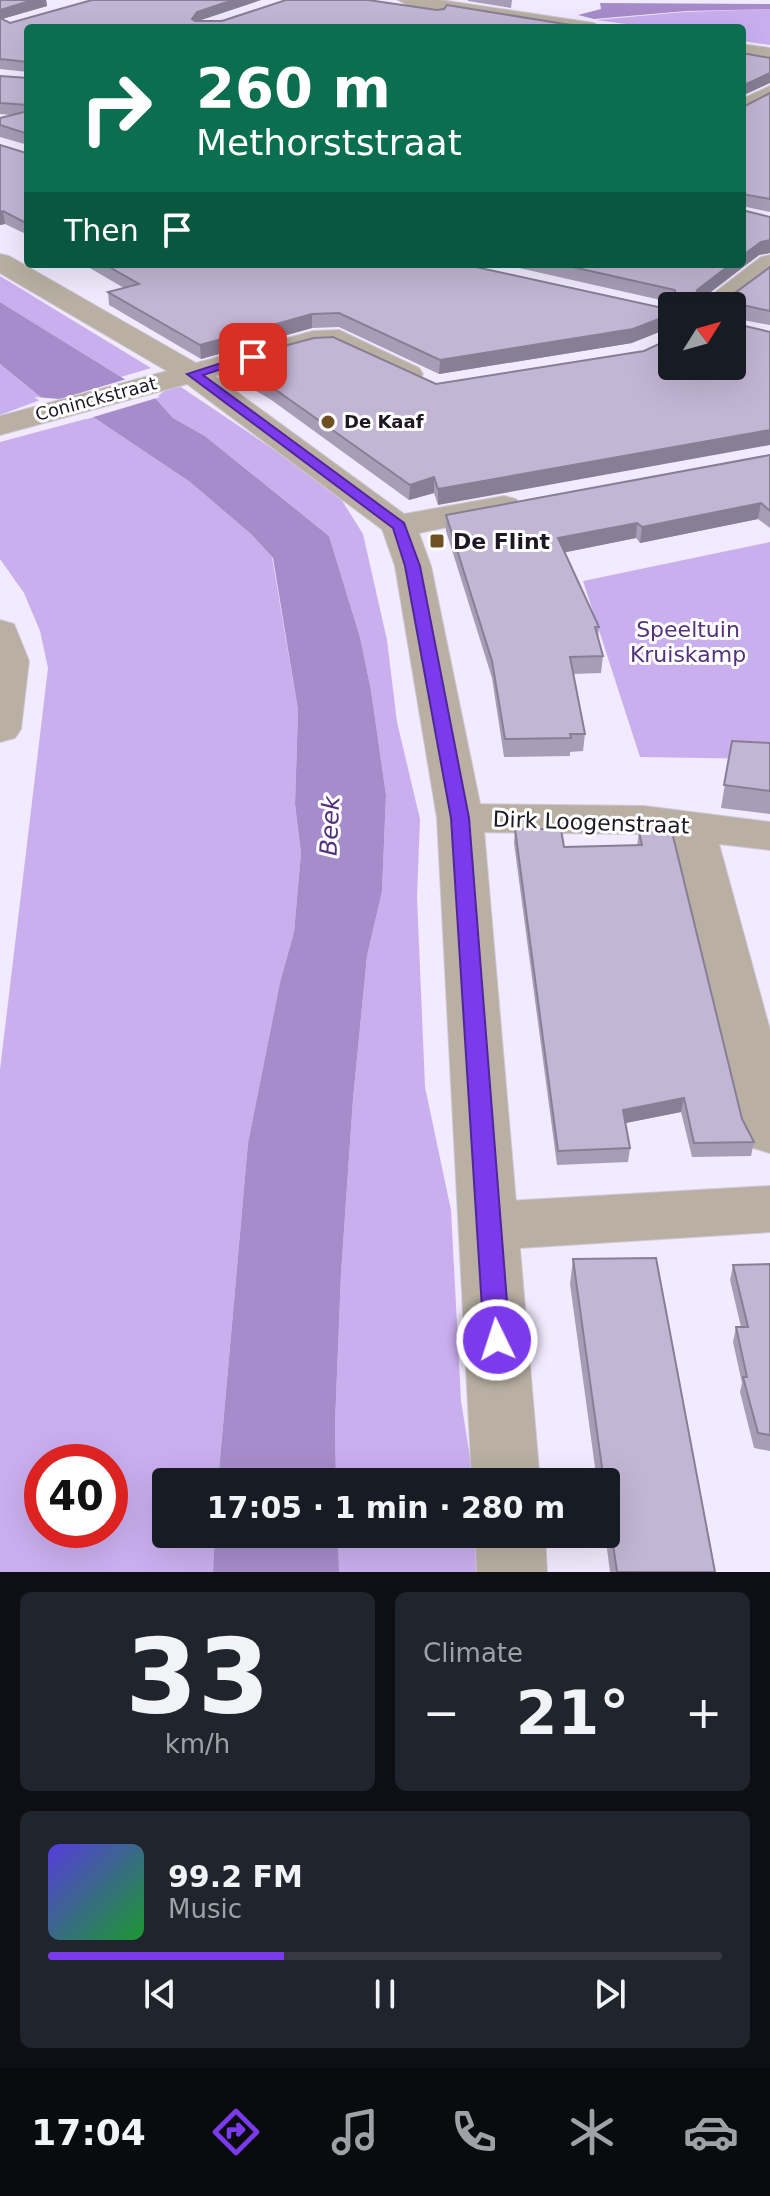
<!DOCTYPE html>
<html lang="en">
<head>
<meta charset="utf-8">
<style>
  body { margin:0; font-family:"DejaVu Sans",sans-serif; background:#20242c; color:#f1f3f6; height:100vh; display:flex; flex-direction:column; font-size:30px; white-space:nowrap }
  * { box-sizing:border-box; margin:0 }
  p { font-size:26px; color:#9ea1a6 }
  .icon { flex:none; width:44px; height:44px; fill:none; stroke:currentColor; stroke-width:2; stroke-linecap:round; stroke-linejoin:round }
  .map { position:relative; height:1572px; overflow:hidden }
  .sheet { display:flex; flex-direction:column; gap:20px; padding:20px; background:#0d0f14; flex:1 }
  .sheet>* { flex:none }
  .hud { position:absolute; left:24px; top:24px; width:722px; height:244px; border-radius:8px; box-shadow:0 8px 32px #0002; background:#0b6e4f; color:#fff; overflow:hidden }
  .needle { width:52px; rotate:53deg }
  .controls { position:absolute; left:658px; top:292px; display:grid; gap:16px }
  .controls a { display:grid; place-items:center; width:88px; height:88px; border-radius:8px; background:#171b24; box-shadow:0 8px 32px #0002; font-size:40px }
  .speed { position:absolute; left:24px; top:1444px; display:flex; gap:16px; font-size:40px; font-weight:700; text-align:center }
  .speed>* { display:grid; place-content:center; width:104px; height:104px; border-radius:50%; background:#171b24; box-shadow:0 8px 32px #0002; line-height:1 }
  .speed .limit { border:12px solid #d22; background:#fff; color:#111 }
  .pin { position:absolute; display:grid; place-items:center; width:68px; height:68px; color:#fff; margin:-34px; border-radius:16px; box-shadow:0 4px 12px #0006 }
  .me { position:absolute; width:88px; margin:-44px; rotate:356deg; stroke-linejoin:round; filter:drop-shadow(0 0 6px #0008) }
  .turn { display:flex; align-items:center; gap:28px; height:168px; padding:0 40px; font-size:36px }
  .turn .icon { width:104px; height:104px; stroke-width:2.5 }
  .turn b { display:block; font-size:56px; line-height:68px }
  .then { display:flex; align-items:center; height:76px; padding:0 40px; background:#0003; gap:16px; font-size:30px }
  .big { font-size:60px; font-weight:700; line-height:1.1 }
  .sheet .tile { flex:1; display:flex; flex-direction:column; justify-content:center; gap:12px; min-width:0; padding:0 28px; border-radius:12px; background:#20242c }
  .sheet .dial { align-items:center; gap:0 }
  .dial b { font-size:104px; line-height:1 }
  .song { display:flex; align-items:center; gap:24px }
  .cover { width:96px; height:96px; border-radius:12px; background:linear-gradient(135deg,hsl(250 70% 55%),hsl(130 70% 35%)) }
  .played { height:8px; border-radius:4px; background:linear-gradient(90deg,#7c3aed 35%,#363941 35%) }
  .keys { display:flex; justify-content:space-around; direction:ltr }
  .heat { display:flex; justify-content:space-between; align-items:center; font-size:44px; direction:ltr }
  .sheet .tiles { flex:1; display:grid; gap:20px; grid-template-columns:1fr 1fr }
  .tile:last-child { grid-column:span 2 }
  .trip { position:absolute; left:152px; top:1468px; width:468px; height:80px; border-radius:8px; background:#171b24; box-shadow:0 8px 32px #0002; font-weight:700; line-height:80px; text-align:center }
  .menu { display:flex; height:128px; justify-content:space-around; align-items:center; background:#090b0e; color:#9ea1a6 }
  .menu .icon { width:56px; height:56px }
  .menu .active { color:#7c3aed }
  .menu b { font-size:36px; color:#f1f3f6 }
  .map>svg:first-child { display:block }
  .green { fill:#caafef; fill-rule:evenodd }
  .water { fill:#a78ccb }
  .pier { fill:#f2eafe }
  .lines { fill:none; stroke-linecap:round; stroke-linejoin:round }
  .minor-casing { stroke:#d0c8db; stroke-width:2 }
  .tertiary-casing { stroke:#d0c8db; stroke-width:2 }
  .minor { fill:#b9b0a3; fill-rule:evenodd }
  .tertiary { fill:#b9b0a3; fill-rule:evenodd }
  .wall { fill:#a89db7 }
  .shaded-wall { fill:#887f95 }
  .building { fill:#c3b6d5; stroke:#887f95; stroke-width:2 }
  .route { fill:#7c3aed; stroke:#51269a; stroke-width:2 }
  .poi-dot { fill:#6f5025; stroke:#fff; stroke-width:3 }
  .labels { text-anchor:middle; stroke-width:6; stroke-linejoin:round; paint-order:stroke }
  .far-street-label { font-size:18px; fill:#1d1824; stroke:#fff }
  .far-poi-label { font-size:18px; font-weight:bold; fill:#1d1824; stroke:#fff; text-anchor:start }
  .poi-label { font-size:22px; font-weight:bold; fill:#1d1824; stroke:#fff; text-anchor:start }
  .park-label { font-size:22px; fill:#56327d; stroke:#fff }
  .street-label { font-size:22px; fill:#1d1824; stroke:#fff }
  .water-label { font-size:24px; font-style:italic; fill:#55317c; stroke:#fff }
</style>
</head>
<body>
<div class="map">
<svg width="770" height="1572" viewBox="0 0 770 1572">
  <rect width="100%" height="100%" fill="#f2eafe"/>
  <!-- green -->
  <g class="green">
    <polygon points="770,9 770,45 742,41 742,28 655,28 596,20 683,12"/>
    <polygon points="0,276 151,368 121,377 0,302"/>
    <polygon points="0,364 43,399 0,415"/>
    <polygon points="175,383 322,482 341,499 363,534 387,640 397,722 420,819 417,897 425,1087 451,1210 461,1401 474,1482 336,1482 335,1424 341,1274 353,1099 367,956 382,890 386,795 371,690 360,637 329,536 205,436 173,418 155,398"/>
    <path d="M93,417L190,482L252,535L272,557L298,710L295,804L301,853L294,932L280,982L248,1143L218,1482H166V1534H215L213,1572H0V1070L48,668L40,631L24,593L0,559V442ZM42,1462H110V1530H42Z"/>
    <polygon points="770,542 770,759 640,757 583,581"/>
    <polygon points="338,1534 479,1534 482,1572 339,1572"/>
  </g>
  <!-- water -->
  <g class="water">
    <polygon points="600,3 770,4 770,9 686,11 594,19 578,15 601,9"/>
    <polygon points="0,302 155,398 173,418 205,436 329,536 360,637 371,690 386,795 382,891 367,956 353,1099 341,1274 335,1424 336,1482 218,1482 248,1143 280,982 294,932 301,853 295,804 298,710 273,558 252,535 190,482 93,417 43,399 0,364"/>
    <polygon points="215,1534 338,1534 339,1572 213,1572"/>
  </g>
  <!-- pier -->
  <polygon class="pier" points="130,378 160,397 87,419 43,403 34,397 60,399"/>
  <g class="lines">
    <defs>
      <g id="minor">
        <polygon points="398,0 441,0 594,23 603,28 558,28 407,5"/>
        <polygon points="742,44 770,48 770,60 742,56"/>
        <polygon points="770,86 770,100 742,114 742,99"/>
        <polygon points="0,254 9,256 196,363 313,331 339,330 419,368 423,374 419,380 408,383 334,348 314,349 215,376 411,519 417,526 411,533 399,537 387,533 187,384 0,435 0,416 167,371 0,273"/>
        <polygon points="770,255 770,275 729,306 697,306 761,257"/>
        <polygon points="0,620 14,624 29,661 21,729 15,738 0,742"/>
        <polygon points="460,804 644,806 770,822 770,850 719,844 770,1030 770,1153 750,1147 742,1132 671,837 644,834 460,832 444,828 437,818 444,808"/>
        <polygon points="770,1186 770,1232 489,1250 468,1243 459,1226 468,1209 489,1202"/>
      </g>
      <g id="tertiary">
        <polygon points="504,496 516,499 521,506 516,513 419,533 431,566 483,818 540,1482 472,1482 437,818 395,566 381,526 387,519 399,515"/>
        <polygon points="475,1534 545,1534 547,1572 477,1572"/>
      </g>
    </defs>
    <!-- minor casing -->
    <use href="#minor" class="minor-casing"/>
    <!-- tertiary casing -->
    <use href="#tertiary" class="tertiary-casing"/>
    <!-- minor -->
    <use href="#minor" class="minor"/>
    <!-- tertiary -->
    <use href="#tertiary" class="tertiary"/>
  </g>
  <!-- wall -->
  <g class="wall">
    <polygon points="0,0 46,0 47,6 2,19 10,23 261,0 198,21 437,10 589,28 28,28 28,72 0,69"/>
    <polygon points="468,0 512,0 511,8 468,1"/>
    <polygon points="0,76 28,78 28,145 0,137 0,118 11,115 0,114"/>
    <polygon points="770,93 770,212 742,206 742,105 745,106"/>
    <polygon points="0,145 26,153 28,152 28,235 5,224 0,225"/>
    <polygon points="770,217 770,253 759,255 707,295 732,295 770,267 770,325 732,318 732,306 674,306 674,303 501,264 742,264"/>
    <polygon points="83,264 462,264 632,343 439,374 339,327 312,328 201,359 109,305 108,292 124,288"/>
    <polygon points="644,351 438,505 434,493 409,500 270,399 229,375 228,361 436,384"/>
    <polygon points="770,455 770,528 758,519 640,543 636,538 565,552 599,627 598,639 603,656 601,673 573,674 585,734 583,751 570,752 570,756 504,757 492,678 446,531 446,515"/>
    <polygon points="732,741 770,743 770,814 721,808"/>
    <polygon points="515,829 564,847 637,846 639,832 742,1119 754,1142 751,1156 692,1157 681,1112 625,1123 630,1148 628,1162 557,1165 514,843"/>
    <polygon points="573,1259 715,1572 610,1572 605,1534 606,1534 606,1482 597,1482 570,1284"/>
    <polygon points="770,1264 770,1451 754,1448 740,1392 742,1383 733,1342 736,1327 741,1327 730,1280 733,1265"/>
  </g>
  <!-- shaded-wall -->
  <g class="shaded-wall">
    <polygon points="33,0 46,0 47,6 2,19 0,22 0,10"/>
    <polygon points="233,0 261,0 198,21 193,28 192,19 197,12"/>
    <polygon points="770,73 770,83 742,96 742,86"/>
    <polygon points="3,211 5,224 0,225 0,212"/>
    <polygon points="770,240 770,253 759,255 695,304 697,290 731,264 742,264 742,256 761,242"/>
    <polygon points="312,314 312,328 201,359 200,345"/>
    <polygon points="672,314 672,327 632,343 439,374 440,360"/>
    <polygon points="770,430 770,445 438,505 438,489"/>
    <polygon points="434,477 434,493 409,500 410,485"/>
    <polygon points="761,503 758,519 640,543 642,527"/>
    <polygon points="637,523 636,538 557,554 558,538"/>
    <polygon points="684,1098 681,1112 621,1124 623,1110"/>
  </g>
  <!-- building -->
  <g class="building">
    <polygon points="0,0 33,0 0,10"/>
    <polygon points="92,0 233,0 197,12 192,19 195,21 222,21 286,0 368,0 437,10 444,9 447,5 589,28 28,28 28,62 0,59 0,18 10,23"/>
    <polygon points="742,53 770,58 770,73 742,86"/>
    <polygon points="0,76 28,78 28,105 0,103"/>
    <polygon points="770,93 770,199 742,194 742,105 745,106"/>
    <polygon points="28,111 28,134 0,125 0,118"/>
    <polygon points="0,145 26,153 28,152 28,224 3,211 0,212"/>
    <polygon points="742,210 770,217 770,240 761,242 742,256"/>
    <polygon points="104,264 462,264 672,310 672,314 633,329 440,360 339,313 312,314 200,345 108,292 139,284"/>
    <polygon points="559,264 731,264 697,290 696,295 732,295 770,267 770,311 734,303 731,306 675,306 675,290"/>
    <polygon points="732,323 770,332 770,430 438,489 434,477 410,485 269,385 228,361 314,338 333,337 436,384 644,351 672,338 672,366 732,366"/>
    <polygon points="770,455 770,511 761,503 642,527 637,523 558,538 599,627 595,627 603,656 570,657 585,734 570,734 571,738 505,739 492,661 446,515"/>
    <polygon points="732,741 770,743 770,791 724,785"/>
    <polygon points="515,829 561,829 564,847 642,845 639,832 672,832 742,1119 754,1142 694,1143 684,1098 623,1110 630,1148 558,1151"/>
    <polygon points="656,1258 715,1572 617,1572 606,1495 606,1482 604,1482 573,1259"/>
    <polygon points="770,1264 770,1435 758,1433 743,1377 747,1377 736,1327 748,1327 733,1265"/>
  </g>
  <!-- route -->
  <polygon class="route" points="249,354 259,357 203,375 404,523 420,566 469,818 510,1340 506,1348 497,1351 488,1348 484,1340 451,818 405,566 393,528 187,374"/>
  <!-- markers -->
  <g class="poi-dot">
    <circle cx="328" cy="422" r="8"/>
    <rect x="429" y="533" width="16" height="16" rx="4"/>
  </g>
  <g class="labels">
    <!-- far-street labels -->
    <g class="far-street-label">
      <text transform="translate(96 399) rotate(-15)" y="6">Coninckstraat</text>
    </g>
    <!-- far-poi labels -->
    <g class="far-poi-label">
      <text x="344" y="428">De Kaaf</text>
    </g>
    <!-- poi labels -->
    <g class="poi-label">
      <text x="453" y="549">De Flint</text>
    </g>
    <!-- park labels -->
    <g class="park-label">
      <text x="688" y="637">Speeltuin<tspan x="688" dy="25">Kruiskamp</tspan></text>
    </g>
    <!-- street labels -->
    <g class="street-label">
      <text transform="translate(591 822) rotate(2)" y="8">Dirk Loogenstraat</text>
    </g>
    <!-- water labels -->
    <g class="water-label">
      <text transform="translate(330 826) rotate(-87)" y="8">Beek</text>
    </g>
  </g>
</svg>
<div class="controls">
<a><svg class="needle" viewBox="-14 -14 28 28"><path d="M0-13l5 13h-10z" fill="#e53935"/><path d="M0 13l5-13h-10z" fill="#9ea1a6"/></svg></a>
</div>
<div class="speed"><div class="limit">40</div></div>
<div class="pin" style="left:253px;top:357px;background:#d93025"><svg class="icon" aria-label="arrive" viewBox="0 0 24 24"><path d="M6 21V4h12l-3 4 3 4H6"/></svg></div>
<svg class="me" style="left:497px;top:1340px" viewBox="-20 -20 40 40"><circle r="17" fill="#7c3aed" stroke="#fff" stroke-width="3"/><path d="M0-11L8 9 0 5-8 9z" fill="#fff"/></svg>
<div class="trip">17:05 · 1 min · 280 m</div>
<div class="hud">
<div class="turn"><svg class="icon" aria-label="right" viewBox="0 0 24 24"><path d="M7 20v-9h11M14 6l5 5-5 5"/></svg><div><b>260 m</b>Methorststraat</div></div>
<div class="then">Then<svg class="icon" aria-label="arrive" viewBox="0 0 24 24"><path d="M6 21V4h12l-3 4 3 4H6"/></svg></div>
</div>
</div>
<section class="sheet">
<div class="tiles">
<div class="tile dial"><b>33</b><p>km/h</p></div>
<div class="tile"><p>Climate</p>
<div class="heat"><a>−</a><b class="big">21°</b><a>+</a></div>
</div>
<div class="tile">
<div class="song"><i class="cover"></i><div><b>99.2 FM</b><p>Music</p></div></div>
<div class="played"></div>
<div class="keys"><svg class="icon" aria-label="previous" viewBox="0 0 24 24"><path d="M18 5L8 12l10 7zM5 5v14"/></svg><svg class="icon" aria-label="pause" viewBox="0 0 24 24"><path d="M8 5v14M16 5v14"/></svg><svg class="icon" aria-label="next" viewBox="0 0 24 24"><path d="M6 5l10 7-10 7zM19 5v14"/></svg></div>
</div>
</div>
</section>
<nav class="menu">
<b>17:04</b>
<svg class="icon active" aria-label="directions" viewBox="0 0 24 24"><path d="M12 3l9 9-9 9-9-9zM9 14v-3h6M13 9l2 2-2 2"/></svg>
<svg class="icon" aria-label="music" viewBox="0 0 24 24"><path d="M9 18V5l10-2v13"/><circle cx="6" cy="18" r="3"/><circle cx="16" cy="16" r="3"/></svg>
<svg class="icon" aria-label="phone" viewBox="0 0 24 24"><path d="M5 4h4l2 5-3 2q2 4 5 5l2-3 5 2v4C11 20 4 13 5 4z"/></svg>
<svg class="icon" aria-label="climate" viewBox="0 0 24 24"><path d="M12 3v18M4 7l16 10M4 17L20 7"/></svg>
<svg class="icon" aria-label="car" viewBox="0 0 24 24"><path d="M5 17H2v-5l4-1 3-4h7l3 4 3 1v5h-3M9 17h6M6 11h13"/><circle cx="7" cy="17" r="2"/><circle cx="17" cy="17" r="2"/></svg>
</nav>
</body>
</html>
